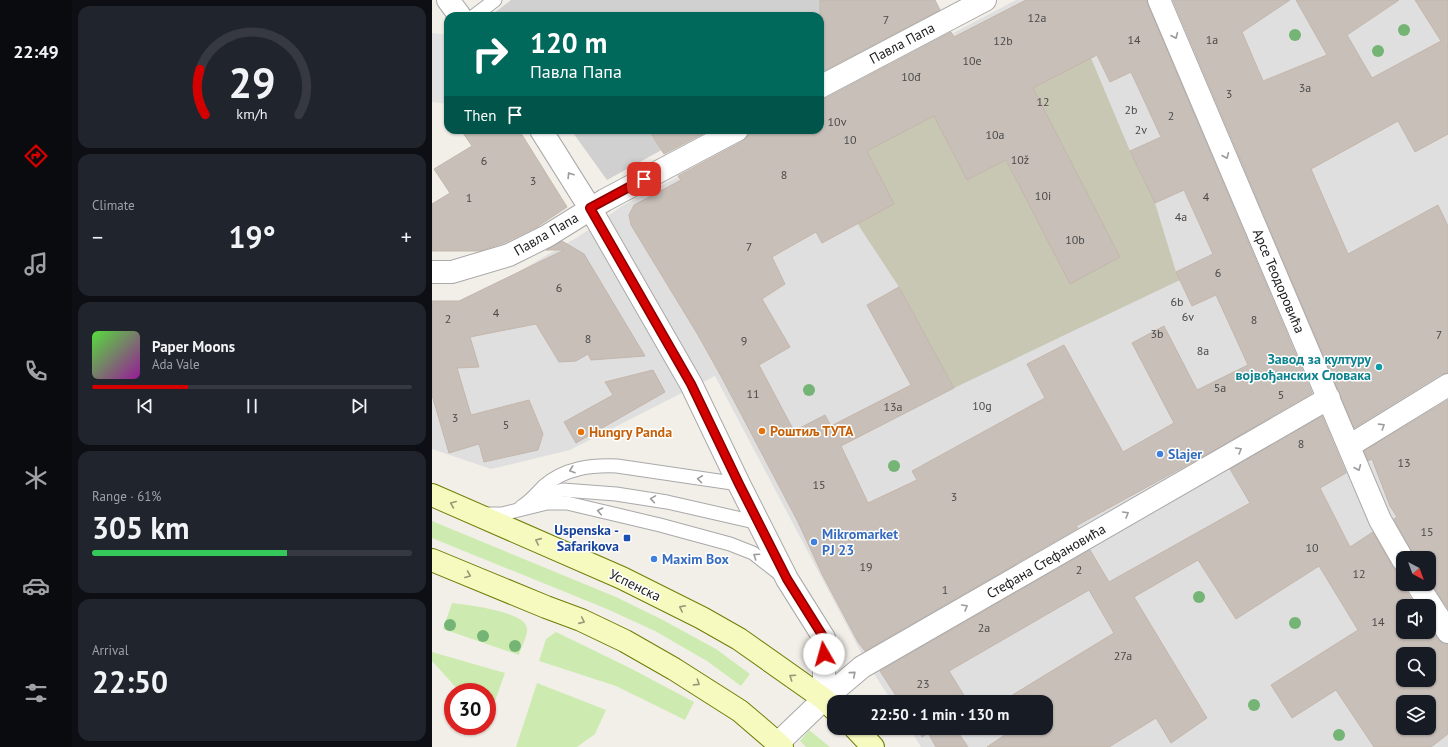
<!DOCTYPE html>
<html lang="en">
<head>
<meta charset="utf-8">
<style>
  body { margin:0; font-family:"PT Sans",sans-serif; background:#20242c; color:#f1f3f6; height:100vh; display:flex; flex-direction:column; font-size:15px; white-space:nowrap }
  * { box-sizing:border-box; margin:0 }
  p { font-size:13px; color:#9ea1a6 }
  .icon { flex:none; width:22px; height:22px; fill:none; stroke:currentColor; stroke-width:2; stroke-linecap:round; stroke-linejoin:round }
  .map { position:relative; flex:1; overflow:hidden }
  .side { display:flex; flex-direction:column; gap:6px; padding:6px; background:#0d0f14; width:360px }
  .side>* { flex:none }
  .banner { position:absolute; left:12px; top:12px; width:380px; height:122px; border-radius:12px; box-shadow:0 1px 3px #0004; background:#00695c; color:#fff; overflow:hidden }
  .needle { width:26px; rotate:139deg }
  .fabs { position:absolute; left:964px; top:551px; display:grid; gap:8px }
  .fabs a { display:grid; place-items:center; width:40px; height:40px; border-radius:8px; background:#171b24; box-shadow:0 1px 3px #0004; font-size:20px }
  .speed { position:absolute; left:12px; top:683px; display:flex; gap:8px; font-size:20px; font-weight:700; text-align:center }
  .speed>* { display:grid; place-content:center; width:52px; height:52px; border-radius:50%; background:#171b24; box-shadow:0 1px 3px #0004; line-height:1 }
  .speed .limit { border:6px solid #d22; background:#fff; color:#111 }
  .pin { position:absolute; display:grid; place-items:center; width:34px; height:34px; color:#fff; margin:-17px; border-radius:8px; box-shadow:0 2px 6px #0006 }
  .me { position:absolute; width:44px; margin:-22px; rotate:353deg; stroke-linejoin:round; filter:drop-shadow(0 0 3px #0008) }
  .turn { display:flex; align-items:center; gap:14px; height:84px; padding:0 20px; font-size:18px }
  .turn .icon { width:52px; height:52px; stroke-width:2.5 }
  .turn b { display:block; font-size:28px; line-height:34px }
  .then { display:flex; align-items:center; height:38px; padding:0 20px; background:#0003; gap:8px; font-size:15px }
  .big { font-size:30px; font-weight:600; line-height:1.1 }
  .side .card { flex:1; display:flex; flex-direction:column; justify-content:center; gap:6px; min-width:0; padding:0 14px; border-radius:12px; background:#20242c }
  .side .dial { align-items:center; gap:0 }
  .dial svg { height:104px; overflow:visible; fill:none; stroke:#363941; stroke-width:7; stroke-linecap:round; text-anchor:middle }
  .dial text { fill:#f1f3f6; stroke:none }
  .song { display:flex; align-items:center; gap:12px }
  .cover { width:48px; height:48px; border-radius:6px; background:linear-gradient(135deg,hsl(110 70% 55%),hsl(300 70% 35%)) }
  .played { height:4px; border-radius:2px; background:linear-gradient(90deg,#d40000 30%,#363941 30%) }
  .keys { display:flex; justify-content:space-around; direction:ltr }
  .heat { display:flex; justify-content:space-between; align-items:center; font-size:22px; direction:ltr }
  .charge { height:6px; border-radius:3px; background:linear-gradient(90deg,#34c759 61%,#363941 0) }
  .trip { position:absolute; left:395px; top:695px; width:226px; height:40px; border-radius:12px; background:#171b24; box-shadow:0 1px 3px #0004; font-weight:600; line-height:40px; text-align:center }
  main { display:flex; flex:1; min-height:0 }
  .tab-bar { display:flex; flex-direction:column; width:72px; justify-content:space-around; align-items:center; background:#090b0e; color:#9ea1a6 }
  .tab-bar .icon { width:28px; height:28px }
  .tab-bar .selected { color:#d40000 }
  .tab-bar b { font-size:18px; color:#f1f3f6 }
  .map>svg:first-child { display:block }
  .residential { fill:#e0dfdf; fill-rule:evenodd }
  .religious { fill:#d0d0d0 }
  .construction { fill:#c7c7b4 }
  .grass { fill:#cdebb0 }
  .parking { fill:#e2e2e2 }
  .building { fill:#c7bfb8; stroke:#c4b6ab; fill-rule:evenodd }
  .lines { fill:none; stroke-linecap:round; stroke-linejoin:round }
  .service-casing { stroke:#a9a9a9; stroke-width:15 }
  .minor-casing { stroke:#a9a9a9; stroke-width:24 }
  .secondary-casing { stroke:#707d05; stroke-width:24 }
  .service { stroke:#fff; stroke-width:13 }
  .minor { stroke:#fff; stroke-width:22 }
  .secondary { stroke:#f7fabf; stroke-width:22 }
  .tree { fill:#74b475 }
  .oneway { stroke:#9c9c9c }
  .oneway2 { stroke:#979978 }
  .route-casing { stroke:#8a0000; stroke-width:10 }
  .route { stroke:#d40000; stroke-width:7 }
  .culture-dot { fill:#0f9aa8; stroke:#fff; stroke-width:1.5 }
  .food-dot { fill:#e8710a; stroke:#fff; stroke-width:1.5 }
  .shop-dot { fill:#3f7fe0; stroke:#fff; stroke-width:1.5 }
  .transit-dot { fill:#1a4fb4; stroke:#fff; stroke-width:1.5 }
  .labels { text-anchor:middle; stroke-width:3; stroke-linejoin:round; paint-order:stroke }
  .number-label { font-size:12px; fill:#4b4948 }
  .street-label { font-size:14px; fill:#222; stroke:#fff }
  .culture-label { font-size:14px; font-weight:bold; fill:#0d838f; stroke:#fff; text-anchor:end }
  .food-label { font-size:14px; font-weight:bold; fill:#c56008; stroke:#fff; text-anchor:start }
  .shop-label { font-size:14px; font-weight:bold; fill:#366cbe; stroke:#fff; text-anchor:start }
  .transit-label { font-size:14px; font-weight:bold; fill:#164399; stroke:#fff; text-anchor:end }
</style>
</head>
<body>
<main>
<nav class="tab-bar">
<b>22:49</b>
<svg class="icon selected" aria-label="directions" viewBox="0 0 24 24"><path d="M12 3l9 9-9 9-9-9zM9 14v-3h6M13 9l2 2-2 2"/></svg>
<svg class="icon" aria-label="music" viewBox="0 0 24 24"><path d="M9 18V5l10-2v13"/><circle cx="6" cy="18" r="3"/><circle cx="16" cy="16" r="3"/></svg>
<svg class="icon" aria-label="phone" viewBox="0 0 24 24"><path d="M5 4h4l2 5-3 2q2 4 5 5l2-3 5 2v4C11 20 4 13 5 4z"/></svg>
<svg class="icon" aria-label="climate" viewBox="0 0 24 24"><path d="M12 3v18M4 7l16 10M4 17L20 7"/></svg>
<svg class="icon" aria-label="car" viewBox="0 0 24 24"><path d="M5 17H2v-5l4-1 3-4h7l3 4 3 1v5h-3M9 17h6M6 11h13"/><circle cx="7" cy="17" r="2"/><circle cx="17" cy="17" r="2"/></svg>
<svg class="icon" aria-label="filters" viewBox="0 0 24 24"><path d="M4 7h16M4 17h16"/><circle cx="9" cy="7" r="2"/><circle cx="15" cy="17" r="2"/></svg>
</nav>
<section class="side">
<div class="card dial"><svg viewBox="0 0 100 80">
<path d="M14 69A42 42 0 1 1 86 69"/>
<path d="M14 69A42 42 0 0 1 10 34" stroke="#d40000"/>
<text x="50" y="56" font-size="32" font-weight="700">29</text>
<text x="50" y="72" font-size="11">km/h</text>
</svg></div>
<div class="card"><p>Climate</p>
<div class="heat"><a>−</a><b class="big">19°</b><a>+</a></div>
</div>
<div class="card">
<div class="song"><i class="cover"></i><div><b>Paper Moons</b><p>Ada Vale</p></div></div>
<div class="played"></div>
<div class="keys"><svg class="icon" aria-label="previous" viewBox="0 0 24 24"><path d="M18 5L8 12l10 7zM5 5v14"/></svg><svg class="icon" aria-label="pause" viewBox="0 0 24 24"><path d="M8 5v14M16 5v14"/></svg><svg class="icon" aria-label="next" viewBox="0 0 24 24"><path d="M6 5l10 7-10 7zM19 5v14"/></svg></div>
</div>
<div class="card"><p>Range · 61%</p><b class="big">305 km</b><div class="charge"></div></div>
<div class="card"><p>Arrival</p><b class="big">22:50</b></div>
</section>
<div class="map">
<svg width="1016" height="747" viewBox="0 0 1016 747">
  <rect width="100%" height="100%" fill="#f2efe9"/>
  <!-- residential -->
  <path class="residential" d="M584,0H1016V747H489L477,728H614V702H460L431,656L283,376L138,450L59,469L0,449V301H27L76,278L149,235L190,206L336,130H388V103ZM971,558H997V584H971ZM971,606H997V632H971ZM971,654H997V680H971ZM971,702H997V728H971Z"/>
  <!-- religious -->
  <g class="religious">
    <polygon points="79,0 394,0 388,16 58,16"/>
    <polygon points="139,130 266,130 175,180"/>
  </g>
  <!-- construction -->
  <polygon class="construction" points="594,0 629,0 659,58 698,151 723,203 744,272 748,280 522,388 467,287 425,223 388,130 388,107"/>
  <!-- grass -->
  <g class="grass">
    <polygon points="0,521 184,597 231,620 284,649 318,674 309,686 275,661 223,631 175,609 0,538"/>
    <path d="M20,603C34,605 93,611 95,628C96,636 89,647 87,655L11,629Z"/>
    <polygon points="124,632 198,668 262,702 253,720 184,686 107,661 114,639"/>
    <polygon points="0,652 73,673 55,723 55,692 28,692 0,661"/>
    <polygon points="105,683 174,710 163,734 145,747 84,747"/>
    <polygon points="377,730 398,747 374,747 368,741"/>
  </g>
  <!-- parking -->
  <polygon class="parking" points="0,33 16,35 16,104 0,102"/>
  <!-- building -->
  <g class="building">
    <polygon points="388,0 503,0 508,10 388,73"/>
    <path d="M594,0H715L716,5L880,393L786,448L644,526L646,528L433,651L426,642L390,574L366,522L290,378L266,335L199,225L197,215L202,205L249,180L246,176L311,141L316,136L317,130H388V99L394,98L519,32L522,37ZM665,55L678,82L699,72L729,137L698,151L723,203L752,190L781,254L744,272L760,306L784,295L816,365L765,390L732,326L700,343L742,423L691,452L632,345L595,364L613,398L480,471L485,480L436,503L409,446L522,388L467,287L435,305L479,385L399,426L393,415L362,431L327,365L358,347L330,299L353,284L340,257L384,232L390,243L462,204L435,151L502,116L535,180L574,160L638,284L688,257L601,88Z"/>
    <polygon points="741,0 858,0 810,32 831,81 895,55 864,0 967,0 915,35 940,78 1009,41 983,0 1016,0 1016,134 983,152 966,121 879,169 916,254 1006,205 1016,226 1016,373 1009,374 922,428"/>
    <polygon points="29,130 87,130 135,207 105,227 72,243 48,251 0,251 0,204 18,193 2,169 40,146"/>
    <polygon points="217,130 278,130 232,154"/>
    <polygon points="130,241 152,254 213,356 159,360 156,354 144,361 127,362 104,324 38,337 47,367 25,368 39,415 97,400 111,434 106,450 52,462 47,444 17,453 0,395 0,301 27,301 132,250 114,250"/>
    <polygon points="221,370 233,392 144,443 132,422 181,395 173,382"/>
    <polygon points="1016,400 1016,609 997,580 997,558 983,558 962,519 965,517 958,506 940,459 936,461 932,451"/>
    <path d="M890,416L914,473L888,488L918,547L941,532L960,566L964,571L971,572V584H973L974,591L984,606H971V632H997V626L1006,639L1010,643L1016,644V734L999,747H942L904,690L860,718L839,685L926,630L887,566L804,619L766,560L702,597L775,718L739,743L724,718L677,747H555L583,728H614V708L622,702H569L682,633L657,590L517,671L536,702H468L448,671L658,550L677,582L818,503L798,469ZM971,654H997V680H971ZM971,702H997V728H971Z"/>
    <polygon points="485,728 523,728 536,747 504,747 496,733 490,737"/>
  </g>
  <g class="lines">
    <defs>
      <g id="service">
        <polyline points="42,16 63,0"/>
        <polyline points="103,497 131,490 184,494 235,502 327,523"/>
        <path d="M89,507C98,502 105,493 112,486C133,468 159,465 185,466L307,484"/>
        <polyline points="54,514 70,514 115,503 135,503 228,525 298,544 321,553 349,575"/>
      </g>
      <g id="minor">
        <polyline points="16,0 28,16"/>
        <polyline points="727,0 948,520 971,560"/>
        <polyline points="388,87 553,0"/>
        <polyline points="109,130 158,208 259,384 307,484 355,579 392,638 392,699"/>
        <polyline points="0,272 20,272 77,255 115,236 173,200 305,130"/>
        <polyline points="917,446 1016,385"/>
        <polyline points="985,584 1016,632"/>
        <polyline points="346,743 392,699 430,667 897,398"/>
      </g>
      <g id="secondary">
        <polyline points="0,495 190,578 270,618 307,639 392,699 402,709"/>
        <polyline points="0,560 114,607 149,620 193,641 242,669 308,711 350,747"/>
        <polyline points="423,728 441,747"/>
      </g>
    </defs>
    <!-- service casing -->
    <use href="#service" class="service-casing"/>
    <!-- minor casing -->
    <use href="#minor" class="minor-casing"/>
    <!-- secondary casing -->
    <use href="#secondary" class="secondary-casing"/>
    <!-- service -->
    <use href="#service" class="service"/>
    <!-- minor -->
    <use href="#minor" class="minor"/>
    <!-- secondary -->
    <use href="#secondary" class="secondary"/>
  </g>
  <!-- trees -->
  <g class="tree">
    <circle cx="972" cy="30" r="6"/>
    <circle cx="863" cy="35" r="6"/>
    <circle cx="946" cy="51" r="6"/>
    <circle cx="377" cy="390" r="6"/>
    <circle cx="462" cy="466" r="6"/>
    <circle cx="767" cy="597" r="6"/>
    <circle cx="863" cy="623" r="6"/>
    <circle cx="18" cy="625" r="6"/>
    <circle cx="51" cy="636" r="6"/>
    <circle cx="83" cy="646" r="6"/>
    <circle cx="822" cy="705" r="6"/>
    <circle cx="907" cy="735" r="6"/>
  </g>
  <!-- one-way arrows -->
  <defs><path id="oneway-chevron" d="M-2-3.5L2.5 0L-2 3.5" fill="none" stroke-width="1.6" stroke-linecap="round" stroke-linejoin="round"/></defs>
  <g class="oneway">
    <use href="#oneway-chevron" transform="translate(743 36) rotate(67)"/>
    <use href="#oneway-chevron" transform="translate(794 156) rotate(67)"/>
    <use href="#oneway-chevron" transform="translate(138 175) rotate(-122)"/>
    <use href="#oneway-chevron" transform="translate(950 426) rotate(-32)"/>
    <use href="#oneway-chevron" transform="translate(807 450) rotate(-30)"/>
    <use href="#oneway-chevron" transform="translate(926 468) rotate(67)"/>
    <use href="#oneway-chevron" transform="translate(140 470) rotate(161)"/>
    <use href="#oneway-chevron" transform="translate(268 479) rotate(-172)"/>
    <use href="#oneway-chevron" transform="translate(221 499) rotate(-171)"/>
    <use href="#oneway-chevron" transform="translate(168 511) rotate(-167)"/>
    <use href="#oneway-chevron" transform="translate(694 514) rotate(-30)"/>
    <use href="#oneway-chevron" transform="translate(324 556) rotate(-146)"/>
    <use href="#oneway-chevron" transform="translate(533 607) rotate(-30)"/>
    <use href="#oneway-chevron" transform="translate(421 674) rotate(-40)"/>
  </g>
  <g class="oneway2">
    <use href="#oneway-chevron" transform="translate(21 504) rotate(-157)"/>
    <use href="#oneway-chevron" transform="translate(106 541) rotate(-156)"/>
    <use href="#oneway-chevron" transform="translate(36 575) rotate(22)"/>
    <use href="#oneway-chevron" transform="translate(250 608) rotate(-153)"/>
    <use href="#oneway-chevron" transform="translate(150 621) rotate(24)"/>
    <use href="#oneway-chevron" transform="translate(360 677) rotate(-146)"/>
    <use href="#oneway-chevron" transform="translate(265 683) rotate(33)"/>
  </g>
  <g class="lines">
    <defs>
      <polyline id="route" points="212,179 158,208 259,384 307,484 355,579 392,638 392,654"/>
    </defs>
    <!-- route casing -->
    <use href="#route" class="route-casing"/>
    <!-- route -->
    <use href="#route" class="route"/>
  </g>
  <!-- markers -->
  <circle class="culture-dot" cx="947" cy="367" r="4"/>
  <g class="food-dot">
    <circle cx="330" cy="431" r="4"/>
    <circle cx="149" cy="432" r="4"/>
  </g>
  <g class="shop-dot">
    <circle cx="728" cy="454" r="4"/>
    <circle cx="382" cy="542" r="4"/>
    <circle cx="222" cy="559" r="4"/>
  </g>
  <rect class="transit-dot" x="191" y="534" width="8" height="8" rx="2"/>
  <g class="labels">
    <!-- number labels -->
    <g class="number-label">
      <text x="605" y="22">12a</text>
      <text x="454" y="24">7</text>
      <text x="702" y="44">14</text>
      <text x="780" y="44">1a</text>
      <text x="571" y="45">12b</text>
      <text x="540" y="65">10e</text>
      <text x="479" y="81">10đ</text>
      <text x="873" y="92">3a</text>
      <text x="797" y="98">3</text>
      <text x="611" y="106">12</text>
      <text x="699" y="114">2b</text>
      <text x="739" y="120">2</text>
      <text x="405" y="126">10v</text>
      <text x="709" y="134">2v</text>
      <text x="563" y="139">10a</text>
      <text x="418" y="144">10</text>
      <text x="588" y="164">10ž</text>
      <text x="52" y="165">6</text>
      <text x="352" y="179">8</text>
      <text x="101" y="185">3</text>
      <text x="611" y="200">10i</text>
      <text x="774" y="201">4</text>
      <text x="37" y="202">1</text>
      <text x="749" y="221">4a</text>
      <text x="643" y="244">10b</text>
      <text x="317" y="251">7</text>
      <text x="786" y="277">6</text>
      <text x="127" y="292">6</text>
      <text x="745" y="306">6b</text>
      <text x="64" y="317">4</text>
      <text x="756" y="321">6v</text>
      <text x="16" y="323">2</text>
      <text x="822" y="324">8</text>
      <text x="725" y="338">3b</text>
      <text x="1007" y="339">7</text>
      <text x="156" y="343">8</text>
      <text x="312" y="345">9</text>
      <text x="771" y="355">8a</text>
      <text x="788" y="392">5a</text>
      <text x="321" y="398">11</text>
      <text x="849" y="399">5</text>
      <text x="550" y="410">10g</text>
      <text x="461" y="411">13a</text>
      <text x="23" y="422">3</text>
      <text x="74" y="429">5</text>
      <text x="869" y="448">8</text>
      <text x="972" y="467">13</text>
      <text x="387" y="489">15</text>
      <text x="522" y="501">3</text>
      <text x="995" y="536">15</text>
      <text x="880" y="552">10</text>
      <text x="434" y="571">19</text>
      <text x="647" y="574">2</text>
      <text x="927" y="578">12</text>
      <text x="513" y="594">1</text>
      <text x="946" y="626">14</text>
      <text x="552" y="632">2a</text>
      <text x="691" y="660">27a</text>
      <text x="491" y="688">23</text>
    </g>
    <!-- street labels -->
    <g class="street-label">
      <text transform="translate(470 43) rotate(-28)" y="5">Павла Папа</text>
      <text transform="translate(114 234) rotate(-30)" y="5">Павла Папа</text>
      <text transform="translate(847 281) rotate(67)" y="5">Арсе Теодоровића</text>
      <text transform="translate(614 561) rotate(-30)" y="5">Стефана Стефановића</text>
      <text transform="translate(203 585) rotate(26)" y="5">Успенска</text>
    </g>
    <!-- culture labels -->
    <g class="culture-label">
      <text x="939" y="364">Завод за културу<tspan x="939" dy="16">војвођанских Словака</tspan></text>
    </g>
    <!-- food labels -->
    <g class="food-label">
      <text x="338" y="436">Роштиљ ТУТА</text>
      <text x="157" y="437">Hungry Panda</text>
    </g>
    <!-- shop labels -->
    <g class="shop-label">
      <text x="736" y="459">Slajer</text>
      <text x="390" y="539">Mikromarket<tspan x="390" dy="16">PJ 23</tspan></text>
      <text x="230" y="564">Maxim Box</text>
    </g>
    <!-- transit labels -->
    <g class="transit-label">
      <text x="187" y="535">Uspenska -<tspan x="187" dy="16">Safarikova</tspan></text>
    </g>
  </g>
</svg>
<div class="fabs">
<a><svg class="needle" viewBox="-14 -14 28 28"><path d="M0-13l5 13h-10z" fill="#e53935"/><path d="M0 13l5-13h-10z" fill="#9ea1a6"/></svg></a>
<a><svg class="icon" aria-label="sound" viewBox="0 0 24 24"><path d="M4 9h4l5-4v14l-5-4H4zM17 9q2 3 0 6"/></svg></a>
<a><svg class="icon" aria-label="search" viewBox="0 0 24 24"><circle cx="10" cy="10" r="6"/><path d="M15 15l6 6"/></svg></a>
<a><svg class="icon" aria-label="layers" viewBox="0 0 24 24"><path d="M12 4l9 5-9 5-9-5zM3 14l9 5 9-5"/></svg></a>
</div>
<div class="speed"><div class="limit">30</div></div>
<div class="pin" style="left:212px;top:179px;background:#d93025"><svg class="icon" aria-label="arrive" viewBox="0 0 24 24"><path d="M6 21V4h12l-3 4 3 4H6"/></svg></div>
<svg class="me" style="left:392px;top:654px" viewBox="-20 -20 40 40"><circle r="19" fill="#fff"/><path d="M0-13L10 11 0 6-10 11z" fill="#d40000"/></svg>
<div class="trip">22:50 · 1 min · 130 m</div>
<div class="banner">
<div class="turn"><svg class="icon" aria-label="right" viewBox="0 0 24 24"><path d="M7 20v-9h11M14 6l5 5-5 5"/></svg><div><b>120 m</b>Павла Папа</div></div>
<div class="then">Then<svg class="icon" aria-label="arrive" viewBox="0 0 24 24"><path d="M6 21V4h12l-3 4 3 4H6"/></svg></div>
</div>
</div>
</main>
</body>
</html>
